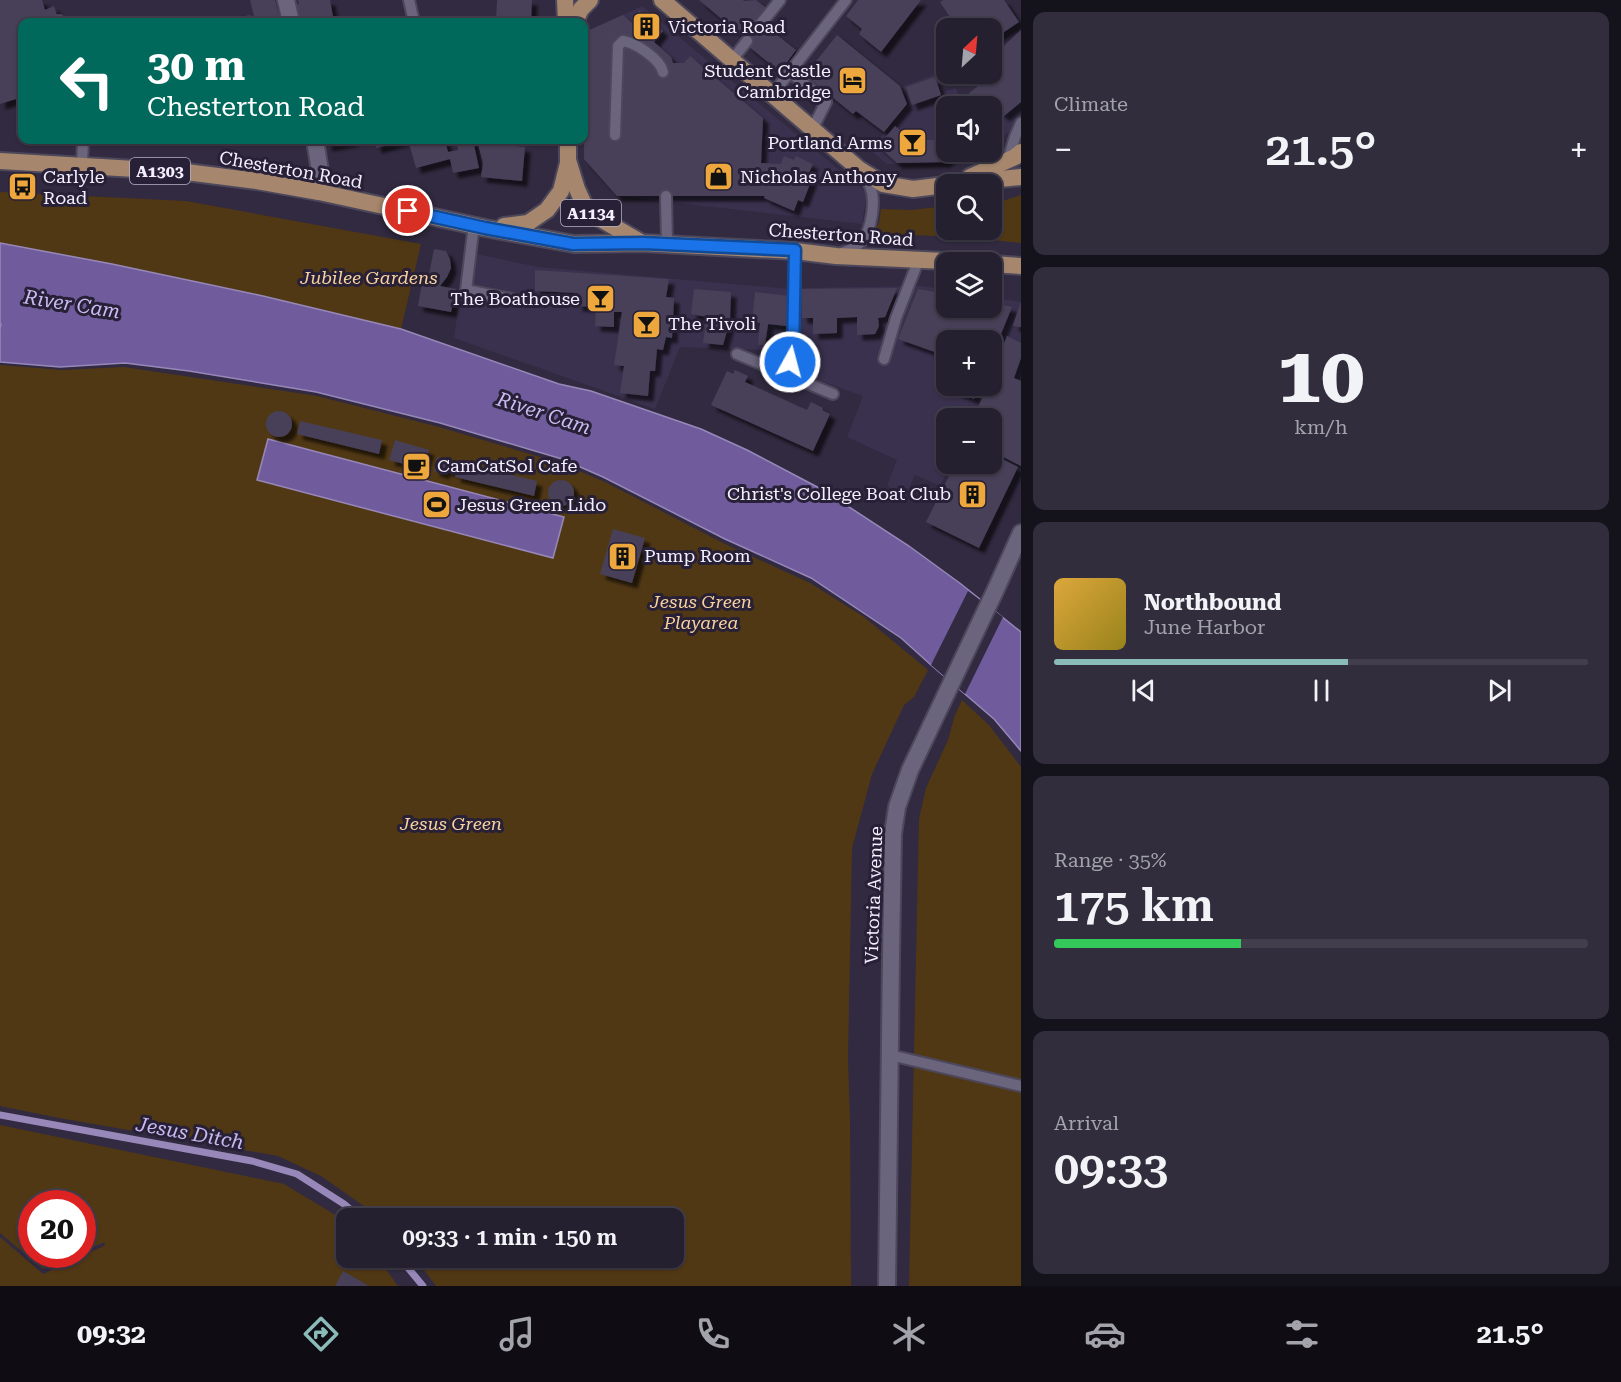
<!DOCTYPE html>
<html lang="en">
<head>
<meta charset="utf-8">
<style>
  body { margin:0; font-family:"Roboto Serif",serif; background:#312d3c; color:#f1f3f6; height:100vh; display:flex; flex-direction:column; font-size:22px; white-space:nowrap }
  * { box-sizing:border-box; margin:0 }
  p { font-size:20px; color:#a3a3ab }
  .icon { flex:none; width:33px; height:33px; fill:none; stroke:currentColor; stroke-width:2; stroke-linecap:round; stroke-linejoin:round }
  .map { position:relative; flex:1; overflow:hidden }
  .side { display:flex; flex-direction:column; gap:12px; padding:12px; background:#14121a; width:600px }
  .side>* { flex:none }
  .banner { position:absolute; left:18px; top:18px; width:570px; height:126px; border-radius:12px; box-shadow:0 2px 4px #0004,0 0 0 2px #423e4c; background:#00695c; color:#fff; overflow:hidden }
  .needle { width:39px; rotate:26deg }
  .buttons { position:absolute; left:936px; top:18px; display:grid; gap:12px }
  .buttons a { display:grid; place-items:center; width:66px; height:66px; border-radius:12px; background:#252030; box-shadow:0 2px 4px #0004,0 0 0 2px #423e4c; font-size:30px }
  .speed { position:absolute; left:18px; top:1190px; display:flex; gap:12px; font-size:30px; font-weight:700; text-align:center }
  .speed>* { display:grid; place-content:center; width:78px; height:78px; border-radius:50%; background:#252030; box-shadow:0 2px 4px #0004,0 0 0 2px #423e4c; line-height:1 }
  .speed .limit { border:9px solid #d22; background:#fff; color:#111 }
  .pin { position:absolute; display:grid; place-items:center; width:51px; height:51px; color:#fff; margin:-26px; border:3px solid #fff; border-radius:50%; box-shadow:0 2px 6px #0007 }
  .me { position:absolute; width:66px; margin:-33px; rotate:7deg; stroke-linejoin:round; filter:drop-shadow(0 0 4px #0008) }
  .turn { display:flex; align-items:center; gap:21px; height:126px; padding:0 30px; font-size:27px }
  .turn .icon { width:78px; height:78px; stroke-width:2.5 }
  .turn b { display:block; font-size:42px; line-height:51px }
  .big { font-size:45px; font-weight:600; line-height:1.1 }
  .side .card { flex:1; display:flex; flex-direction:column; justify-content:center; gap:9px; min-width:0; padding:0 21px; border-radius:12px; background:#312d3c }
  .side .dial { align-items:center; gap:0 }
  .dial b { font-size:78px; line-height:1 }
  .song { display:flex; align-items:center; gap:18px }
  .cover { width:72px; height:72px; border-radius:9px; background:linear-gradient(135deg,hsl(40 70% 55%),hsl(50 70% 35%)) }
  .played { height:6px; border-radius:3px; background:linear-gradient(90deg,#8bbbb9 55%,#423e4c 55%) }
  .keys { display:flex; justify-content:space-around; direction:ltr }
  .heat { display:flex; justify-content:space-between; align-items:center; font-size:33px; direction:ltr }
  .charge { height:9px; border-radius:4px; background:linear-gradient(90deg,#34c759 35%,#423e4c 0) }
  .trip { position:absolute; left:336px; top:1208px; width:348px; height:60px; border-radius:12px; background:#252030; box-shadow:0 2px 4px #0004,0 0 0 2px #423e4c; font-weight:600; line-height:60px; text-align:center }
  .tabs { display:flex; height:96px; justify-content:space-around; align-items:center; background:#0f0d13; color:#a3a3ab }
  .tabs .icon { width:42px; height:42px }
  .tabs .selected { color:#8bbbb9 }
  .tabs b { font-size:27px; color:#f1f3f6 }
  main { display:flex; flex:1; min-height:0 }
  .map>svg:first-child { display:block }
  .built { fill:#3a314e; fill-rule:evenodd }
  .green { fill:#513814 }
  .water { fill:#705c9c; stroke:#9788b9; stroke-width:1.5 }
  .pier { fill:#312a40 }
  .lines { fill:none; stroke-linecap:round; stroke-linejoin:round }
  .stream { stroke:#9788b9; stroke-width:7 }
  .building { fill:#474058; filter:url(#shadow) }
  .service-casing { stroke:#4d475b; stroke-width:14 }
  .minor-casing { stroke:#4d475b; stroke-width:20 }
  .tertiary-casing { stroke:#4d475b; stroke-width:20 }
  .primary-casing { stroke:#4d475b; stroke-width:20 }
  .service { stroke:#6b647d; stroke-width:10 }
  .minor { stroke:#6b647d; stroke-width:16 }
  .tertiary { stroke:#6b647d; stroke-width:16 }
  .primary { stroke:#a6876d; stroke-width:16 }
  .route-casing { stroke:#114b97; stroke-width:15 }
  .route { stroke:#1a73e8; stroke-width:10 }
  .labels { text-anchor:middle; stroke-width:6; stroke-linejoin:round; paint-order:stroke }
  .shield { fill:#272036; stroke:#b6b1c2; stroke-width:1.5 }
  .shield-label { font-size:16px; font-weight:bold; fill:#f3effe }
  .poi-label { font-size:18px; fill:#f3effe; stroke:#272036; text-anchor:start }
  .street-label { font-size:18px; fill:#f3effe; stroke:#272036 }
  .park-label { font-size:18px; font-style:italic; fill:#f8d19e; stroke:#272036 }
  .water-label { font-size:20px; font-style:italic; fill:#c9baf2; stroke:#272036 }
</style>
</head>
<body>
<main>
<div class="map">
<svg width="1021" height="1286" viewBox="0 0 1021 1286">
  <defs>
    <filter id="shadow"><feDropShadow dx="5.5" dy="5.5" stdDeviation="1.5" flood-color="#0009"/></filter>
  </defs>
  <rect width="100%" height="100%" fill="#312a40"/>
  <!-- built -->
  <g class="built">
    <polygon points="642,6 867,193 862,224 617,196 584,159 585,32"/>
    <polygon points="937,74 943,92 956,88 962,106 946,106 946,152 977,152 956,163 887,164 870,150 909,103 903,86"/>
    <polygon points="1021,78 1021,123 1008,133 992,143 992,121 1001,113 991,102"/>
    <polygon points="466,252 539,267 791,289 788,351 680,347 655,409 454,338"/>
    <path d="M922,286L946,290V308H992V297L1021,302V467L992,453V418H946V464H951L940,486L915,475L906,495L887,486L897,460L847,437L863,396L799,373L801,340L799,288ZM946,340H992V386H946Z"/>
  </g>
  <!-- green -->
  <g class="green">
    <path d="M0,192L186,201L421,244L401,329C268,297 135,268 0,243Z"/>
    <polygon points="1021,195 1021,243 973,238 873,233 879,223 881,209 911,210 946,206 946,230 992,230 992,201 1006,200"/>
    <polygon points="0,365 62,370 124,367 317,396 439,427 560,463 605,482 725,544 810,583 864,617 928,670 914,697 904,705 872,774 852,848 848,1059 850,1119 851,1286 436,1286 414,1257 674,1257 674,1218 381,1218 321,1176 278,1156 59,1118 0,1106"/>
    <polygon points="962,700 989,725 1021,767 1021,1286 909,1286 919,819 926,788 948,740 955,715"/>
    <polygon points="0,1125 284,1184 337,1216 346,1226 346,1257 377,1257 398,1286 0,1286 0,1237 43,1274 104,1246 105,1242 83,1251 82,1203 32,1203 32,1254 77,1254 43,1269 0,1233"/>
  </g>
  <!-- water -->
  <g class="water">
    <polygon points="0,243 112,264 263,296 401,329 559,384 591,391 701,429 747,450 823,490 909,546 961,584 1021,632 1021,751 994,719 931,665 901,638 811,578 725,539 603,477 562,459 440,423 316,392 189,371 125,363 60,367 0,362 0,329 1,324 0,323"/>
    <polygon points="268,439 564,517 553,558 257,480"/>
  </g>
  <!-- pier -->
  <polygon class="pier" points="968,591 1003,617 965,694 931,665"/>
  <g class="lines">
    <!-- stream -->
    <g class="stream">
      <polyline points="0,1115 252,1161 297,1174 344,1204 360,1218"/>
      <polyline points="399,1257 423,1286"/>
    </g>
  </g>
  <!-- building -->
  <g class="building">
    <polygon points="0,0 42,0 45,10 54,6 59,22 22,22 22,103 18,104 16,99 0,104"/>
    <polygon points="250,0 275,0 281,22 250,22 247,15 254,16"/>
    <polygon points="298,0 330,0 334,22 299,22 295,5 299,4"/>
    <polygon points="497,0 532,0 531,22 496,22"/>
    <polygon points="699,0 743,0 744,1 756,0 766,8 754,22 760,28 763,24 796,50 780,72 747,45 749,42"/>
    <polygon points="858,0 921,0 881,52 859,34 862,29 846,16"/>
    <polygon points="943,0 1004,0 1019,22 992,40 992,28 957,28 940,2"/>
    <polygon points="639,10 663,31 654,42 671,57 673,63 684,63 690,56 763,118 761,163 781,164 784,156 794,160 796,156 813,164 809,173 813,176 803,202 798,200 794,211 764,198 765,196 617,196 584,159 585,32 623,15 632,23"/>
    <polygon points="1021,30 1021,102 1004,116 995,107 992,110 992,106 978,106 969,93 982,83 974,74 992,74 992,57"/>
    <polygon points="837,35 900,86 907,104 884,132 856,111 853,114 805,75"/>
    <polygon points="935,77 941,95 912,105 906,87"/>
    <polygon points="895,126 912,140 933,140 946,129 946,152 957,152 945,162 897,163 878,146"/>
    <polygon points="326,140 354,140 354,141 327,146"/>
    <polygon points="375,140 407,140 376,148"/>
    <polygon points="408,140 445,140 448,152 458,150 456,140 473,140 479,168 453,173 450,159 416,168"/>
    <polygon points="477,140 492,140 493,144 525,147 522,181 481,177 483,163"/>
    <polygon points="434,249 446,251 450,259 451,268 447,277 440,286 456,289 451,312 418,306 422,283 427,284"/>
    <polygon points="535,270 669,279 666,297 674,298 672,338 666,337 663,350 657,349 655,371 650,371 648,396 620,393 624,366 614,365 622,312 614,312 614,327 595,326 596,307 577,306 577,293 535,291"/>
    <polygon points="897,288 885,317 878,318 879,326 875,334 857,335 857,317 837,318 837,333 813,334 813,318 802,318 801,289"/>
    <polygon points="694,289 731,292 730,320 723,345 703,343 707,317 691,314"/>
    <polygon points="918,289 946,294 946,308 992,308 992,303 1012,307 992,356 992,340 946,340 946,356 898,339"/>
    <polygon points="755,292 790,296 786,326 768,324 765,345 758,345 760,323 752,322"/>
    <polygon points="1021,301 1021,327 1013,326"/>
    <polygon points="1007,336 1021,343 1021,358 1014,378 1021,381 1021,466 992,451 992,418 973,418 988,386 992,386 992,375"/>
    <polygon points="735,370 748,376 745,382 807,410 811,402 823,408 822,410 830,414 813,451 711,405 727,371 733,374"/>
    <polygon points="954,386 979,386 974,399 952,390"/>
    <circle cx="279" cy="424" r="13"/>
    <polygon points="300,421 382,440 379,454 297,434"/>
    <polygon points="395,440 429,450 423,469 389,460"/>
    <polygon points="992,454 1018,467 979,548 926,522 955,464 992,464"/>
    <polygon points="437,457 537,481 534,496 455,477 456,473 445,470 444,474 434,471"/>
    <circle cx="561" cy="493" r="13"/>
    <polygon points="613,529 645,538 632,583 600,574"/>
    <polygon points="343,1271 369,1286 335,1286"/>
  </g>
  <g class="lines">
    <defs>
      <g id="service">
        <polyline points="409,0 414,22"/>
        <polyline points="59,21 59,22"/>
        <polyline points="759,26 780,0"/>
        <polyline points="732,60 747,41"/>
        <polyline points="790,72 826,102 813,128"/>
        <polyline points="772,95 846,0"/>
        <path d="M615,135L618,46L623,41C636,43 660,59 663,72"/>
        <polyline points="1008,160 1015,137 1021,123"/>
        <polyline points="82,166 83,140"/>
        <polyline points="666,196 667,245"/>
        <polyline points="474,224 466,290 522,301"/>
        <path d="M842,253C850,250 856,247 862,241C872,229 876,200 870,186C868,182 865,178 862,174"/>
        <polyline points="737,354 833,394"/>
        <polyline points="884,359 896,318 919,259"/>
        <polyline points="786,374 793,350 795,251"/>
        <polyline points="890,1055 1021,1086"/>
      </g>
      <g id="minor">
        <polyline points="286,0 291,22"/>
        <polyline points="315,140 320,171 319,192"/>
      </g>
      <polyline id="tertiary" points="887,1286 891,957 893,834 897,807 910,770 996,589 1021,533"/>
      <g id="primary">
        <polyline points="565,0 566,22"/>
        <polyline points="662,0 859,169 883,184 913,189 946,185"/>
        <polyline points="575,22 581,9 590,0"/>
        <polyline points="568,140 568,160 577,189 587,211 642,243"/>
        <polyline points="0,161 186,172 257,181 319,192 485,228 574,244 643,243 795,251 836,256 967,262"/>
        <polyline points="970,177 1015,157 1021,152"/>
        <polyline points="948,184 1021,177"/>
        <polyline points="504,226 528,223 547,210 561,191 568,163"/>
        <polyline points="992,264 1021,266"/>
      </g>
    </defs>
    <!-- service casing -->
    <use href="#service" class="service-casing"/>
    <!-- minor casing -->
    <use href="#minor" class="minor-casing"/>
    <!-- tertiary casing -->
    <use href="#tertiary" class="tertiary-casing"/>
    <!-- primary casing -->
    <use href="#primary" class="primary-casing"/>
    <!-- service -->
    <use href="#service" class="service"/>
    <!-- minor -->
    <use href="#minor" class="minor"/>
    <!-- tertiary -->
    <use href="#tertiary" class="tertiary"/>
    <!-- primary -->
    <use href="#primary" class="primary"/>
  </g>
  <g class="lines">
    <defs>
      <polyline id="route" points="408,211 485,228 573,244 643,243 795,250 793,350 790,362"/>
    </defs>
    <!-- route casing -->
    <use href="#route" class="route-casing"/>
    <!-- route -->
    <use href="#route" class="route"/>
  </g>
  <!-- icons -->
  <defs>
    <symbol id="building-square" viewBox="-11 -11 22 22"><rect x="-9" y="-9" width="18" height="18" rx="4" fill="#eea73c" stroke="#272036"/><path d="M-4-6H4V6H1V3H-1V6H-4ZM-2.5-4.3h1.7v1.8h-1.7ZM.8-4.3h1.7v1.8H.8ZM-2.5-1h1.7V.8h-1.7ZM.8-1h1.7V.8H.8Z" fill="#111"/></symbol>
    <symbol id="hotel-square" viewBox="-11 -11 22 22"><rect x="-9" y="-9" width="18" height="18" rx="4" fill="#eea73c" stroke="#272036"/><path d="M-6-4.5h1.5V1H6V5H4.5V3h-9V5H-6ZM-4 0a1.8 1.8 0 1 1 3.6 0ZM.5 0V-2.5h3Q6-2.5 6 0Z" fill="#111"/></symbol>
    <symbol id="bar-square" viewBox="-11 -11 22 22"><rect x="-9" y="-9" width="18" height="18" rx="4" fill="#eea73c" stroke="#272036"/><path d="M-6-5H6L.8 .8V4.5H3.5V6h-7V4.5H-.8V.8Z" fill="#111"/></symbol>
    <symbol id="shop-square" viewBox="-11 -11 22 22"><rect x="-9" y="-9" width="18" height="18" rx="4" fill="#eea73c" stroke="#272036"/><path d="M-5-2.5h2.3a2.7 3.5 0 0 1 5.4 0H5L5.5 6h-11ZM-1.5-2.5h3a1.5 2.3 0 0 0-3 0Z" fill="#111"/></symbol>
    <symbol id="bus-square" viewBox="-11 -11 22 22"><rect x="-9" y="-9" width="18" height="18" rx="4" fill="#eea73c" stroke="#272036"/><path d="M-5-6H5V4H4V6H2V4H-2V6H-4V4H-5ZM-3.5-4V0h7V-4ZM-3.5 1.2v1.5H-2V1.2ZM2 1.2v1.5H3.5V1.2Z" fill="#111"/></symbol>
    <symbol id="cafe-square" viewBox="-11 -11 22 22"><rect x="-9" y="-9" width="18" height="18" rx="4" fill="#eea73c" stroke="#272036"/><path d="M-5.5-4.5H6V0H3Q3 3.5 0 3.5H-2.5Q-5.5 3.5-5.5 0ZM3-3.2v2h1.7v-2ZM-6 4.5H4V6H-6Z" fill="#111"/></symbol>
    <symbol id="stadium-square" viewBox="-11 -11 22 22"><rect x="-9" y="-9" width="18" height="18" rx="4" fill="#eea73c" stroke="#272036"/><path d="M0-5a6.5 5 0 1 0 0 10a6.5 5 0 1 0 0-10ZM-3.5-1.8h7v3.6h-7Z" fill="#111"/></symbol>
  </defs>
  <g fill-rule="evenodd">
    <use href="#building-square" x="630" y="10" width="33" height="33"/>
    <use href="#hotel-square" x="836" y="64" width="33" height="33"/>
    <use href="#bar-square" x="896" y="126" width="33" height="33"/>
    <use href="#shop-square" x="702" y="160" width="33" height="33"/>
    <use href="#bus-square" x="6" y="170" width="33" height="33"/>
    <use href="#bar-square" x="584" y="282" width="33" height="33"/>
    <use href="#bar-square" x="630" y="308" width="33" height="33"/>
    <use href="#cafe-square" x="400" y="450" width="33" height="33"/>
    <use href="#building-square" x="956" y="478" width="33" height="33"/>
    <use href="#stadium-square" x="420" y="488" width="33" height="33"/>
    <use href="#building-square" x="606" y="540" width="33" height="33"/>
  </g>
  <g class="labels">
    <!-- shield labels -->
    <g class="shield">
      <rect x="130" y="158" width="60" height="26" rx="4.5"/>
      <rect x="561" y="200" width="60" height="26" rx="4.5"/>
    </g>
    <g class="shield-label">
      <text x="160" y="177">A1303</text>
      <text x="591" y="219">A1134</text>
    </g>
    <!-- poi labels -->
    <g class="poi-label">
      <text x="668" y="33">Victoria Road</text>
      <text x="831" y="77" text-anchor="end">Student Castle<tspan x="831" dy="21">Cambridge</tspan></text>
      <text x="892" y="149" text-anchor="end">Portland Arms</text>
      <text x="43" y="183">Carlyle<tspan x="43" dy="21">Road</tspan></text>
      <text x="740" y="183">Nicholas Anthony</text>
      <text x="580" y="305" text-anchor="end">The Boathouse</text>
      <text x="668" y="330">The Tivoli</text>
      <text x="437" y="472">CamCatSol Cafe</text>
      <text x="951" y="500" text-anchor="end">Christ's College Boat Club</text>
      <text x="457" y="511">Jesus Green Lido</text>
      <text x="644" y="562">Pump Room</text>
    </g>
    <!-- street labels -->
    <g class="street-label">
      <text transform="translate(291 170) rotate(10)" y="6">Chesterton Road</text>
      <text transform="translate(841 235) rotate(4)" y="6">Chesterton Road</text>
      <text transform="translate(874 895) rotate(-88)" y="6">Victoria Avenue</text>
    </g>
    <!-- park labels -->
    <g class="park-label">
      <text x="369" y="284">Jubilee Gardens</text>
      <text x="701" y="608">Jesus Green<tspan x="701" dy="21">Playarea</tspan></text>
      <text x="451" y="830">Jesus Green</text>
    </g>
    <!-- water labels -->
    <g class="water-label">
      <text transform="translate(72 304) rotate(9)" y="7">River Cam</text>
      <text transform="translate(544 413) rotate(18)" y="7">River Cam</text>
      <text transform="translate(190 1133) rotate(10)" y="7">Jesus Ditch</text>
    </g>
  </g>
</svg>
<div class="buttons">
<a><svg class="needle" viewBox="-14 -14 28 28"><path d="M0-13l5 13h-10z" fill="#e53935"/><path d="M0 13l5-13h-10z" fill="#a3a3ab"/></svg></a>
<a><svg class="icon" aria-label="sound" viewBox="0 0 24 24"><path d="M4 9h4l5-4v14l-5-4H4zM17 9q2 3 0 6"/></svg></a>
<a><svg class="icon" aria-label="search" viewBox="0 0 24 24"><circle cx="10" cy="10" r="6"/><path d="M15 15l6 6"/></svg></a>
<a><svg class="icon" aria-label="layers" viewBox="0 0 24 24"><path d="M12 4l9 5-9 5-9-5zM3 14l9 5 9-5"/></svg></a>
<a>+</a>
<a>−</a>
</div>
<div class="speed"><div class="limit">20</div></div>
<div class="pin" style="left:408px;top:211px;background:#d93025"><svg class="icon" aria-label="arrive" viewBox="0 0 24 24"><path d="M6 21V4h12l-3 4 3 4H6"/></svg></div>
<svg class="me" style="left:790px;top:362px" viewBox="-20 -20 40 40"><circle r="17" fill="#1a73e8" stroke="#fff" stroke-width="3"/><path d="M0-11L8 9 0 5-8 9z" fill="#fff"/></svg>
<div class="trip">09:33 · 1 min · 150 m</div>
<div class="banner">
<div class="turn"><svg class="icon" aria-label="left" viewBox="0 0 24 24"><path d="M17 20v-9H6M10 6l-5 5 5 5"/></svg><div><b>30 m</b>Chesterton Road</div></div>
</div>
</div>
<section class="side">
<div class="card"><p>Climate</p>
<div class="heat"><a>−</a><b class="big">21.5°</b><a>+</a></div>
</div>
<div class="card dial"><b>10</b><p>km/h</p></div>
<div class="card">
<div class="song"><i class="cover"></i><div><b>Northbound</b><p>June Harbor</p></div></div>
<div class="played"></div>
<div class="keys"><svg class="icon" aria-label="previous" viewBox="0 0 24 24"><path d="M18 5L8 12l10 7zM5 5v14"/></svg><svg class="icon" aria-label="pause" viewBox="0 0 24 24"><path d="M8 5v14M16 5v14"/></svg><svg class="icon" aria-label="next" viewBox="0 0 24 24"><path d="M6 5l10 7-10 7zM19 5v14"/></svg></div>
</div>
<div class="card"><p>Range · 35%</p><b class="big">175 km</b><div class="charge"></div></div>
<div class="card"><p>Arrival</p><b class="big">09:33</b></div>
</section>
</main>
<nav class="tabs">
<b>09:32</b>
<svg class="icon selected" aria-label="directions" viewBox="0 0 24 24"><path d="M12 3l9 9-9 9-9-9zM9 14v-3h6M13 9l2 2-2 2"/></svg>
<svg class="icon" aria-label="music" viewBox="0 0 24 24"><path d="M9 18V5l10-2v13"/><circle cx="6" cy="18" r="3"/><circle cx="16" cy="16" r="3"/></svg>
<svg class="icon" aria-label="phone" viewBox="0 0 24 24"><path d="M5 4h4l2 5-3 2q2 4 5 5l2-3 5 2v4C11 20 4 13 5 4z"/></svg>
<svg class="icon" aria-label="climate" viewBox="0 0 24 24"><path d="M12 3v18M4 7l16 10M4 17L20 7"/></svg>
<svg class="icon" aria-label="car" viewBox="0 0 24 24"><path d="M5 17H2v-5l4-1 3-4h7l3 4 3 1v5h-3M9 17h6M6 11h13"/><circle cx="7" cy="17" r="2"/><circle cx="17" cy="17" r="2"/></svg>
<svg class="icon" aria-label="filters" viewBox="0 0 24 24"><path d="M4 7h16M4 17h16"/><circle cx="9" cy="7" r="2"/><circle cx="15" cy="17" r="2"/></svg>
<b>21.5°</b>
</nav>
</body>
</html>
